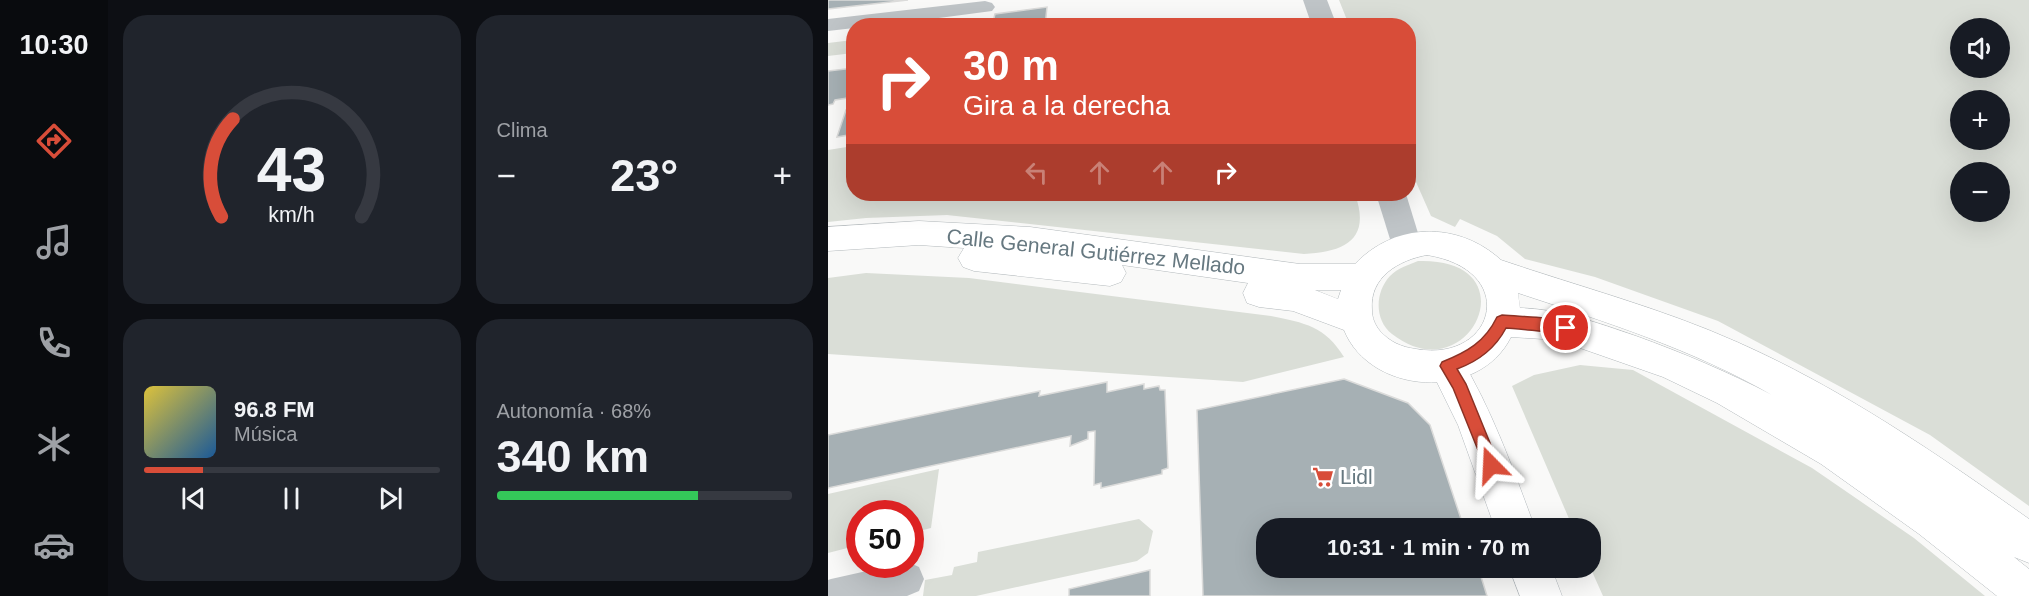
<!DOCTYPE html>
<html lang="es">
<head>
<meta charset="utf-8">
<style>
  body { margin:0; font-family:Helvetica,sans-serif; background:#20242c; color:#f1f3f6; height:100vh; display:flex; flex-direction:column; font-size:22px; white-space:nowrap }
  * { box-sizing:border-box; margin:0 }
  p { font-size:20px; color:#9ea1a6 }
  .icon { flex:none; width:33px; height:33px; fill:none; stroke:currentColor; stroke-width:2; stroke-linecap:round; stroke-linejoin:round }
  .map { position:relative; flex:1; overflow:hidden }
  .sheet { display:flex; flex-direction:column; gap:15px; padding:15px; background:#0d0f14; width:720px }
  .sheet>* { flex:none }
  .hud { position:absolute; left:18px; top:18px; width:570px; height:183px; border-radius:24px; box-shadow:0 6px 24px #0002; background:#d84d39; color:#fff; overflow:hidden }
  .tools { position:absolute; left:1122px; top:18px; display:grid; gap:12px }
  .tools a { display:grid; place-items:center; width:60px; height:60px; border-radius:50%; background:#171b24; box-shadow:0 6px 24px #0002; font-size:30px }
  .speed { position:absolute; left:18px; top:500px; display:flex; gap:12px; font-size:30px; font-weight:700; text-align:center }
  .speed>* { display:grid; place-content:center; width:78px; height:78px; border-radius:50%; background:#171b24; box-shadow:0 6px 24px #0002; line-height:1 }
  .speed .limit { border:9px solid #d22; background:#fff; color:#111 }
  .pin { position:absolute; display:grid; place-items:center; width:51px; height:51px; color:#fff; margin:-26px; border:3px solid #fff; border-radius:50%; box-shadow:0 2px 6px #0007 }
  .me { position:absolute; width:66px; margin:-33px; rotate:339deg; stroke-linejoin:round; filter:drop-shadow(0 0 4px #0008) }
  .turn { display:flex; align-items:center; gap:21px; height:126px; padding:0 18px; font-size:27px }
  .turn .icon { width:78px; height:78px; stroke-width:2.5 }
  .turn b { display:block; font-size:42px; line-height:51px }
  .lanes { display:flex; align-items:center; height:57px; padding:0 18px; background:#0003; justify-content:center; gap:30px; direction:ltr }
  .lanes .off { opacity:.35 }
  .big { font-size:45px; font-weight:800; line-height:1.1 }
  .sheet .card { flex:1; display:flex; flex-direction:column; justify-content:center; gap:9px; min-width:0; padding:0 21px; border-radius:24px; background:#20242c }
  .sheet .dial { align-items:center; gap:0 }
  .dial svg { height:156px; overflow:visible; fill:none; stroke:#363941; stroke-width:7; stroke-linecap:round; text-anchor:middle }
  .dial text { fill:#f1f3f6; stroke:none }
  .song { display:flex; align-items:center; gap:18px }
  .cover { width:72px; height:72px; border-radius:9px; background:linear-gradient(135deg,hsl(50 70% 55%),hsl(210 70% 35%)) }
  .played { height:6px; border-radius:3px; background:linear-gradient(90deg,#d84d39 20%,#363941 20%) }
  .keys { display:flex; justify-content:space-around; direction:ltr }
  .heat { display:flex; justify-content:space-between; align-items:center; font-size:33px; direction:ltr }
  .charge { height:9px; border-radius:4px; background:linear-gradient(90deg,#34c759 68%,#363941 0) }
  .sheet .tiles { flex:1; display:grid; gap:15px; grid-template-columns:repeat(2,1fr) }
  .trip { position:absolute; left:428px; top:518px; width:345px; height:60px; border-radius:24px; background:#171b24; box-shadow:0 6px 24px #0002; font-weight:800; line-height:60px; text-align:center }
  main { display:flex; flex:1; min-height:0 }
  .menu { display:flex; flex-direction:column; width:108px; justify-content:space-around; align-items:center; background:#090b0e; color:#9ea1a6 }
  .menu .icon { width:42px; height:42px }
  .menu .selected { color:#d84d39 }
  .menu b { font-size:27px; color:#f1f3f6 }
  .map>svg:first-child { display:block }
  .green { fill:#daded7; fill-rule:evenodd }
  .building { fill:#a6b0b4; stroke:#dbdbda; stroke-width:1.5 }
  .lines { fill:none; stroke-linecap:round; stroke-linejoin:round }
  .secondary-casing { stroke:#b4babe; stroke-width:1 }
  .primary-casing { stroke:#b3b9bc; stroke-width:1 }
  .minor { fill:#bfc4c7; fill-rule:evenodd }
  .tertiary { fill:#bfc4c7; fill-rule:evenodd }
  .secondary { fill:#fff; fill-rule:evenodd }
  .primary { fill:#fff; fill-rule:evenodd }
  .route { fill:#d84d39; stroke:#8c3225; stroke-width:1.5 }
  .labels { text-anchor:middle; stroke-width:6; stroke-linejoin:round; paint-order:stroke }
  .street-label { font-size:21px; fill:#667880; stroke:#fff }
  .poi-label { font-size:21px; fill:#667880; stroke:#fff; text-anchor:start }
</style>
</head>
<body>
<main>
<nav class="menu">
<b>10:30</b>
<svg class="icon selected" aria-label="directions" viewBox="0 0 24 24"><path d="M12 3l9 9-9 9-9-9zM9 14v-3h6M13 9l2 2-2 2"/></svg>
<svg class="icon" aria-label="music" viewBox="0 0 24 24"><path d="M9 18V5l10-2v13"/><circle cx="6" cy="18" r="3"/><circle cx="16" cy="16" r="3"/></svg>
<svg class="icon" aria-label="phone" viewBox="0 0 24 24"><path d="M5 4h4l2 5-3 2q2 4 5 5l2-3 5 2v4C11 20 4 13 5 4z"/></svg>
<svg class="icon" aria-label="climate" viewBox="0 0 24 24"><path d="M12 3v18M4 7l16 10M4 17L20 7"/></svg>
<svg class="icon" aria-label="car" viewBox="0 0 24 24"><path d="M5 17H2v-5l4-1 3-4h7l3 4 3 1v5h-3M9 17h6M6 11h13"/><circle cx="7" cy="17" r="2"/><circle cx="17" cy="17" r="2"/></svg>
</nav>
<section class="sheet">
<div class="tiles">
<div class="card dial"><svg viewBox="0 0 100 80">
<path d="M14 69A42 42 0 1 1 86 69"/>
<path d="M14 69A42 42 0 0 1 20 19" stroke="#d84d39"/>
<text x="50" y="56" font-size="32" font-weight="700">43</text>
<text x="50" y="72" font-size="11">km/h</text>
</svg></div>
<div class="card"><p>Clima</p>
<div class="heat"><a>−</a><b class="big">23°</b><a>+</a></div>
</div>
<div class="card">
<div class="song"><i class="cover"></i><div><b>96.8 FM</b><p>Música</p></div></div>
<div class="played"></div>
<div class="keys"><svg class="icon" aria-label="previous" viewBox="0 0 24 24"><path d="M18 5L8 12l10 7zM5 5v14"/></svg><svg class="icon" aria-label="pause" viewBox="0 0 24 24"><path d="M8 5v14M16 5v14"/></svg><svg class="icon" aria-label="next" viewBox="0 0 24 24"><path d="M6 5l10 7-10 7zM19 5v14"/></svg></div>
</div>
<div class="card"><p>Autonomía · 68%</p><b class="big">340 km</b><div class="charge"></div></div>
</div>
</section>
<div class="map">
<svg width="1201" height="596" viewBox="0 0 1201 596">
  <rect width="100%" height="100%" fill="#f9f9f8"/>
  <!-- green -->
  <g class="green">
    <path d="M511,0H1201V506L1102,435L890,321L767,277L697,259L669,236L632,219L627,227L603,216L581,166L580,26L521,25ZM1132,28H1172V68H1132ZM1132,100H1172V140H1132ZM1132,172H1172V212H1132Z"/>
    <polygon points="25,40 25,53 0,56 0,43"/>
    <path d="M25,146L26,194H527C543,239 518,252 476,254L119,215L38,218L0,222V150Z"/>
    <path d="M590,261C705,257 642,395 564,334C546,320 547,292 562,276C570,268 580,265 590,261Z"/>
    <path d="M38,273L141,278L443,316C477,323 497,326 516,357L415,382L0,354V278Z"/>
    <polygon points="752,365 805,370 984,468 1086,538 1157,596 775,596 762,567 762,528 745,528 684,386 706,375"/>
    <polygon points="111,469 103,528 83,533 82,513 32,513 31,545 0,553 0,494"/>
    <polygon points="311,519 325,531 320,553 309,561 148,596 95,596 97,580 124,575 126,567 149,562 150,552"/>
  </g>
  <!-- building -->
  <g class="building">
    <polygon points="0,0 80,0 0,9"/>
    <polygon points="219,7 217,26 164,26 167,14"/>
    <polygon points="26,68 26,97 7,100 5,104 0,105 0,71"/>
    <polygon points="25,97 26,134 9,137 18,110 22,109"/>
    <polygon points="516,379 580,403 602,425 636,528 438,528 438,567 650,567 659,596 375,596 369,410"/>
    <polygon points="279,382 279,392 316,384 316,389 331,386 332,390 337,390 340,468 334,470 334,474 273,488 273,483 266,485 267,431 260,432 260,439 242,446 243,436 0,488 0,435 212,391 211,396"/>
    <polygon points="322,570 322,596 241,596 241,589"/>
  </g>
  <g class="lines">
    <defs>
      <g id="secondary">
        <path d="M619,350L631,355C664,409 685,469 707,528H667L630,425L601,366L607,355Z"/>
        <polygon points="681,567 723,567 734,596 692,596"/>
      </g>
      <path id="primary" d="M91,221L202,227L472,264H527C567,222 630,221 673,260C752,287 833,308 909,342C1013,388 1108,453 1201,519V563L1186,557L1201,569V596H1169L1091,534L993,464L889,403L835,377L752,348L715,339L683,337C651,402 542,395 516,330L465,311L431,307L419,303L415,293L420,283L294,265L298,273L293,282L282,286L146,271L135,267L130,258L136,248L91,245L0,251V227ZM599,255C693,270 667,363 588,349C573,347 562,342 552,331C547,325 544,318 544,310C541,277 571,260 599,255ZM487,290H513L510,299ZM690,293C778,322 864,349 944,395C900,372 855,353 808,336C770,323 732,309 692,308Z"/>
    </defs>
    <!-- secondary casing -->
    <use href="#secondary" class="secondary-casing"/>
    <!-- primary casing -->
    <use href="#primary" class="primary-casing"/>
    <!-- minor -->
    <g class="minor">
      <polygon points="157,1 164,3 167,7 164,11 50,26 26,26 26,28 0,31 0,19"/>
      <polygon points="82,563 91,567 96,579 91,591 79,596 0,596 0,580 3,579 70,564"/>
    </g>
    <!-- tertiary -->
    <g class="tertiary">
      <polygon points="475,0 499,0 509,26 484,26"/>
      <polygon points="548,194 578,194 594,246 589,255 578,259 567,255"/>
    </g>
    <!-- secondary -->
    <use href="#secondary" class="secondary"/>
    <!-- primary -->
    <use href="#primary" class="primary"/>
  </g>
  <!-- route -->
  <path class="route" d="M674,315C697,317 721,316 743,324L745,328L743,333C737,335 689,328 678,328C667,349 651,361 629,369L638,384L671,465L669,470L663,472L658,470L625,388L612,366L614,362C639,352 657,342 669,317Z"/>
  <!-- icons -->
  <defs>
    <symbol id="supermarket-bare" viewBox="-9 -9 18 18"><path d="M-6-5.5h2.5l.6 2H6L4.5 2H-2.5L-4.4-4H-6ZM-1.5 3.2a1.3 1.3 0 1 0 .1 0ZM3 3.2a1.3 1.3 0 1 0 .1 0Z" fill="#d84d39" stroke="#fff" stroke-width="2.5" paint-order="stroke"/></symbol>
  </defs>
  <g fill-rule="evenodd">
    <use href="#supermarket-bare" x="480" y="462" width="30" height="30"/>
  </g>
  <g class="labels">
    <!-- street labels -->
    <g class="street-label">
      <text transform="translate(268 252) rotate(6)" y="7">Calle General Gutiérrez Mellado</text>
    </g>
    <!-- poi labels -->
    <g class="poi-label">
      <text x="512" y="484">Lidl</text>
    </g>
  </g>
</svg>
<div class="tools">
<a><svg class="icon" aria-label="sound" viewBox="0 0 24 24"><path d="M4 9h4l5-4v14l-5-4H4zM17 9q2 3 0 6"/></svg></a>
<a>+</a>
<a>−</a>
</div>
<div class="speed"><div class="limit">50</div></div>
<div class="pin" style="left:738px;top:328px;background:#d93025"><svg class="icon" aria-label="arrive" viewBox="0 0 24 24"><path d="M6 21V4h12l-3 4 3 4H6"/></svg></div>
<svg class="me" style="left:663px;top:465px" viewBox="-20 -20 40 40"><path d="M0-17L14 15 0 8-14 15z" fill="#d84d39" stroke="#fff" stroke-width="4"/></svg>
<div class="trip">10:31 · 1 min · 70 m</div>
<div class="hud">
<div class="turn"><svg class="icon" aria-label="right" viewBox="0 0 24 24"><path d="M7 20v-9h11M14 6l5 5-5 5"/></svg><div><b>30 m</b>Gira a la derecha</div></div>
<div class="lanes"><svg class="icon off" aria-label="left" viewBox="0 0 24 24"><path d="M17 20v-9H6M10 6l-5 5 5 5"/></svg><svg class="icon off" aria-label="ahead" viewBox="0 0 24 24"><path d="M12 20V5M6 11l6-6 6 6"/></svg><svg class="icon off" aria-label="ahead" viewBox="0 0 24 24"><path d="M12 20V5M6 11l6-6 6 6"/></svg><svg class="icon" aria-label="right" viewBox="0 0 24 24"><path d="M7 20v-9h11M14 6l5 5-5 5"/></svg></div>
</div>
</div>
</main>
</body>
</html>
